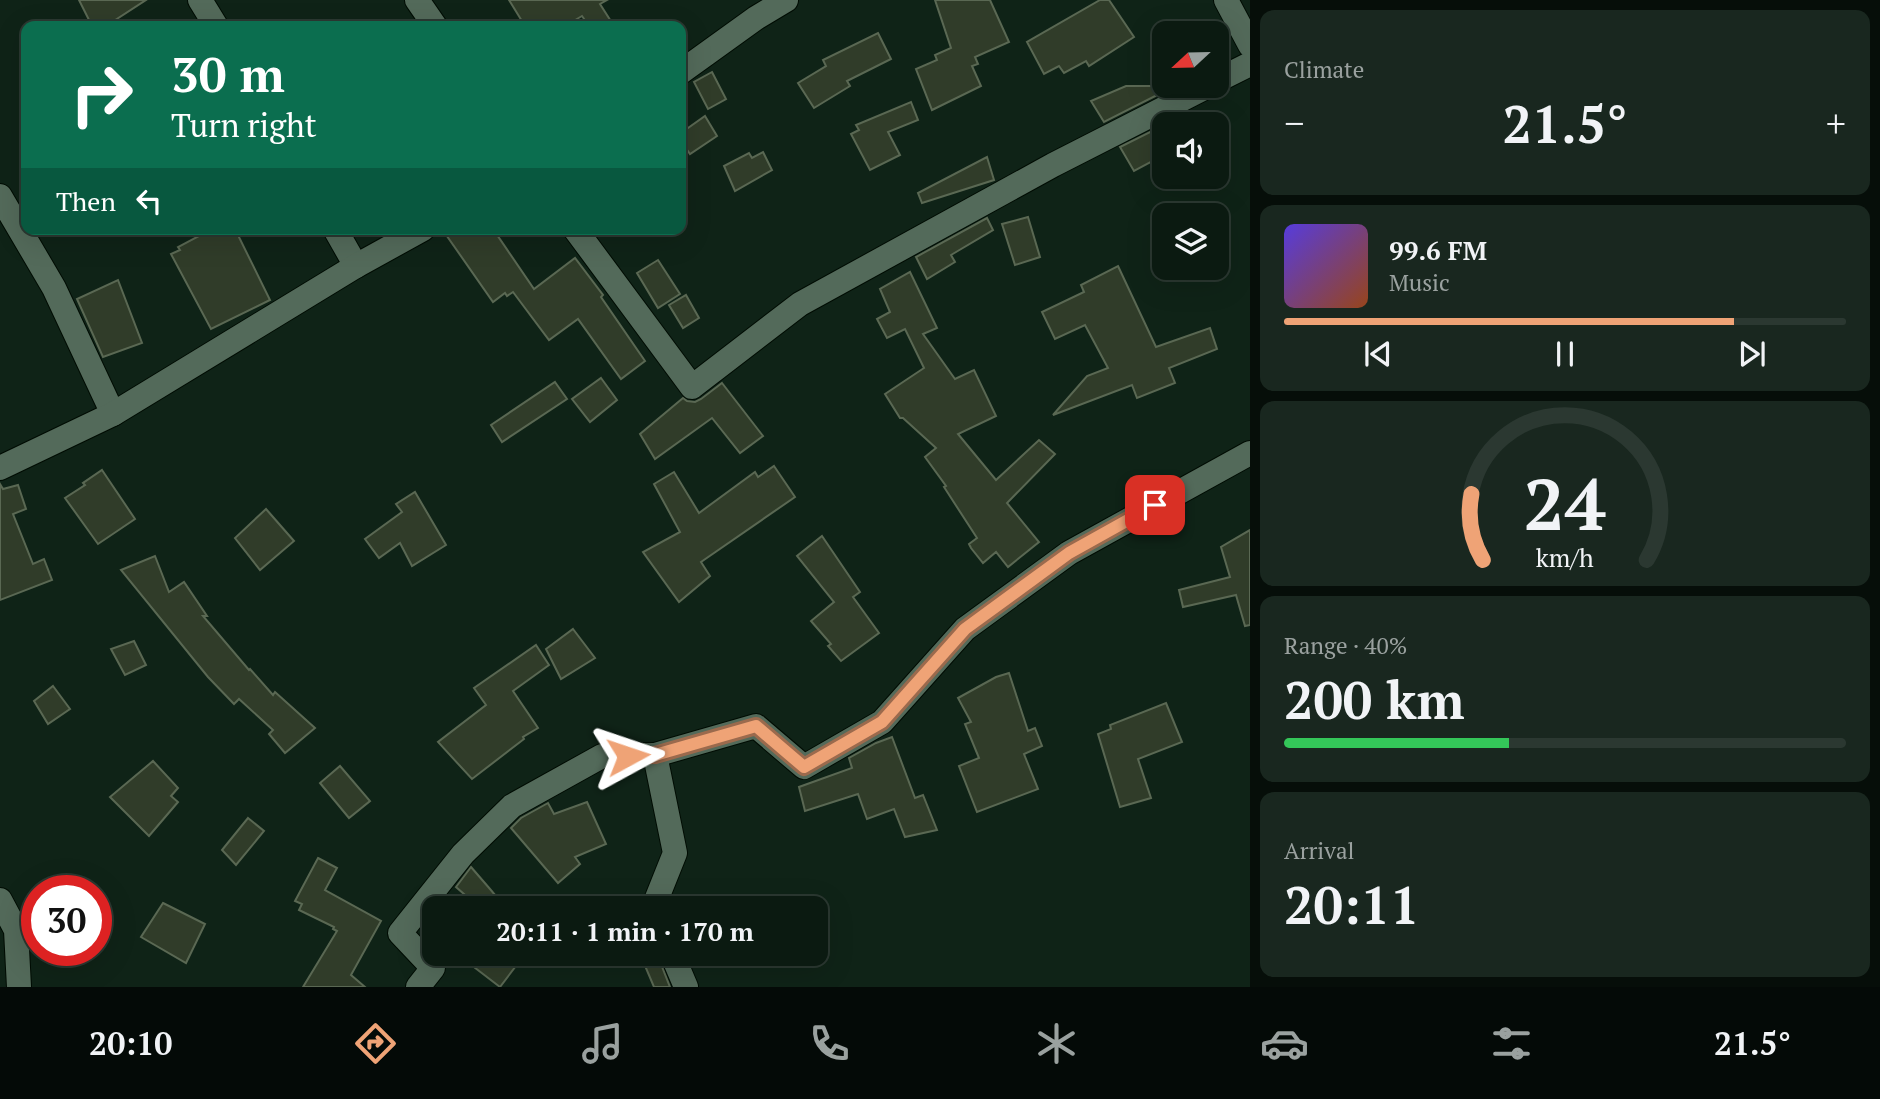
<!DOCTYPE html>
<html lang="en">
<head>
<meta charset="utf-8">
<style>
  body { margin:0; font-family:"PT Serif",serif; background:#19271f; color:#f1f3f6; height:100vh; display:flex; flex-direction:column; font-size:26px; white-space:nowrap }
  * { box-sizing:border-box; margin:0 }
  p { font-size:23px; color:#9aa19f }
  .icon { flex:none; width:38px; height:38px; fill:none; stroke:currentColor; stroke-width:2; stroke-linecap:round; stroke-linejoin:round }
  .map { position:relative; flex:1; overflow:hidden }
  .drawer { display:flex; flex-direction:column; gap:10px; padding:10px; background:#060e09; width:630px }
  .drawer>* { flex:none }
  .banner { position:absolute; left:21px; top:21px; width:665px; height:214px; border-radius:14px; box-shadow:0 7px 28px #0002,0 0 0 2px #2b3831; background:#0b6e4f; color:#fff; overflow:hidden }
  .needle { width:46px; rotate:248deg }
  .buttons { position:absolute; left:1152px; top:21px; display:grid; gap:14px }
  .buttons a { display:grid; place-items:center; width:77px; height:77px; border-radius:14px; background:#0b1a11; box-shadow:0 7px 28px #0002,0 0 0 2px #2b3831; font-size:35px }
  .speed { position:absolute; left:21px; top:875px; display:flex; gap:14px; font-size:35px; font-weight:700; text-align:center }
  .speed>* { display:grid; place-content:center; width:91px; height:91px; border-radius:50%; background:#0b1a11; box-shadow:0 7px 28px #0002,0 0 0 2px #2b3831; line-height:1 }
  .speed .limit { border:10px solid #d22; background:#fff; color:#111 }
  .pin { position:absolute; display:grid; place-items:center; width:60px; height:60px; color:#fff; margin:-30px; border-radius:14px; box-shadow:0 4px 10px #0006 }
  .me { position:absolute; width:77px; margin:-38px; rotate:85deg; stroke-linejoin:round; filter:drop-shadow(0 0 5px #0008) }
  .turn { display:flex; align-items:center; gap:24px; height:147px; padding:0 35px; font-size:32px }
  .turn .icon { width:91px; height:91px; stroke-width:2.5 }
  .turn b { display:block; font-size:49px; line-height:60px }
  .then { display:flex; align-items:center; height:66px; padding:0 35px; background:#0003; gap:14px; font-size:26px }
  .big { font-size:52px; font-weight:800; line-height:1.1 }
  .drawer .tile { flex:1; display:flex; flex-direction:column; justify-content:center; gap:10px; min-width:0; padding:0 24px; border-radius:14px; background:#19271f }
  .drawer .dial { align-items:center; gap:0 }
  .dial svg { height:182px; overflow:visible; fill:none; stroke:#2b3831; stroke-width:7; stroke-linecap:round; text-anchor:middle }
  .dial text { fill:#f1f3f6; stroke:none }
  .song { display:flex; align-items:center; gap:21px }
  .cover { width:84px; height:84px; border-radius:10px; background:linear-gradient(135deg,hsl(250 70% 55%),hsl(20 70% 35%)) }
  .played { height:7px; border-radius:4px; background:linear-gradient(90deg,#efa376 80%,#2b3831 80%) }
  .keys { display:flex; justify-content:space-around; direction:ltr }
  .heat { display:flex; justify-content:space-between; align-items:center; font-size:38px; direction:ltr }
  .charge { height:10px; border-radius:5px; background:linear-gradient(90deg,#34c759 40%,#2b3831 0) }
  .trip { position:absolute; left:422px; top:896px; width:406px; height:70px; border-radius:14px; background:#0b1a11; box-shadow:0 7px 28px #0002,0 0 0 2px #2b3831; font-weight:800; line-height:70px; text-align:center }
  .dock { display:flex; height:112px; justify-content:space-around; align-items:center; background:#040a07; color:#9aa19f }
  .dock .icon { width:49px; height:49px }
  .dock .active { color:#efa376 }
  .dock b { font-size:32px; color:#f1f3f6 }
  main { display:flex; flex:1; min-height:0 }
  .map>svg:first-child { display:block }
  .building { fill:#303c29; stroke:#5a6853; stroke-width:2 }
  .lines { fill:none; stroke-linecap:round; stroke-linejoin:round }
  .street-casing { stroke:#000c03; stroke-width:26 }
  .street { stroke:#536a5a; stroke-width:24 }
  .route-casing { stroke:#9b6a4d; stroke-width:18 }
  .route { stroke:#efa376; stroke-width:12 }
</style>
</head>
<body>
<main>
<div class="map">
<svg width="1250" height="987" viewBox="0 0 1250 987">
  <rect width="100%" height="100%" fill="#0f2317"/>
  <!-- building -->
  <g class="building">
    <polygon points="79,0 146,0 106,26 92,26"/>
    <polygon points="509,0 607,0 600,4 614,26 589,26 582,16 565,26 525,26"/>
    <polygon points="935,0 990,0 1009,42 975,57 978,64 972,66 981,86 932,110 916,69 937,60 935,55 951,48"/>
    <polygon points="1100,0 1109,0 1134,37 1089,66 1086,61 1064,73 1059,66 1044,74 1027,42"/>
    <polygon points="878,33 891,59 847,81 850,86 814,108 798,83 826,66 823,60"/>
    <polygon points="712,72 726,99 708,109 694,82"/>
    <polygon points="1126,86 1175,86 1104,122 1091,101"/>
    <polygon points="911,102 918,120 888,132 900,155 870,170 851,134 859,130 856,125"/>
    <polygon points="1189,112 1196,124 1166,124"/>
    <polygon points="705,116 717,136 690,154 681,141 681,133"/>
    <polygon points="1164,125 1164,155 1134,171 1120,147"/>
    <polygon points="763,152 772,170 735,191 724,166 749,153 752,158"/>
    <polygon points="987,157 994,180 922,203 918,193"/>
    <polygon points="1028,217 1040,257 1015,265 1002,224"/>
    <polygon points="987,218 993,230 951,255 955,262 927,279 916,257"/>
    <polygon points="212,229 235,229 270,300 211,329 171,254 180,250 178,247"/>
    <polygon points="442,229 493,229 534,289 575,258 603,295 601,297 645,361 621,379 578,319 549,340 513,292 507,296 505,293 493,302"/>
    <polygon points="658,260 680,294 658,308 637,273"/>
    <polygon points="1118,266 1156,347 1210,328 1217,349 1169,368 1175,383 1137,398 1132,385 1053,415 1087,376 1108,368 1085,325 1055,339 1042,312 1084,292 1081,285"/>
    <polygon points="910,272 937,328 923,334 955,379 974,370 996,416 958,434 996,480 1039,440 1055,454 1007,503 1039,542 1008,567 996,552 983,563 971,548 969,544 977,538 944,487 946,486 925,457 936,448 903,418 900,418 885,394 924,368 905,329 887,338 877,319 890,312 880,289"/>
    <polygon points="118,280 142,343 103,357 77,299"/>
    <polygon points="686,295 699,318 683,328 669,305"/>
    <polygon points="601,378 617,400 590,422 572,399"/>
    <polygon points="555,382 567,399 502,442 491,425"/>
    <polygon points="722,383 763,436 740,453 712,418 655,459 640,434 683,398 687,401 695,402 701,399"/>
    <polygon points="774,466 795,497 701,562 710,576 679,602 643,552 680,532 654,484 674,472 699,513 755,472 758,477"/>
    <polygon points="102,470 135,519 98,544 65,498 85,485 83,483"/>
    <polygon points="0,484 3,489 18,485 26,509 13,514 33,564 44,559 52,580 0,600"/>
    <polygon points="415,492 446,545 412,566 400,543 379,558 365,539 402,512 396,504"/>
    <polygon points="266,509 294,541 260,570 235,538"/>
    <polygon points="1250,530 1250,625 1245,626 1236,595 1183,607 1179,590 1230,577 1221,547"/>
    <polygon points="822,536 860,592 853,597 879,633 841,661 828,646 831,644 811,621 834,602 797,556"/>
    <polygon points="155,556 169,592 184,582 207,616 203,616 249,670 250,669 273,695 275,692 315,728 285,753 269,734 273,730 239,699 234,704 208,677 121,570"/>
    <polygon points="573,629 595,658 561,679 546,649"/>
    <polygon points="134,641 146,665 125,675 111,649"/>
    <polygon points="536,645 549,665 513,691 538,728 523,737 524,739 472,779 438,742 486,705 474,688"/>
    <polygon points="1009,673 1028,731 1035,728 1042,746 1024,754 1038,789 977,812 959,766 979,758 965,724 971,722 958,698 996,677"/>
    <polygon points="53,686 70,709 48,724 34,701"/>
    <polygon points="1166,703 1182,742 1138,759 1151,798 1120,807 1098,734 1111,729 1110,725"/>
    <polygon points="892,737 915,798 923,795 937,830 905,837 894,809 867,819 858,794 805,811 799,787 852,768 849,758 876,743"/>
    <polygon points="153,761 178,788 171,796 178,802 149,836 110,797"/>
    <polygon points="340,766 370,801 349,818 320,783"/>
    <polygon points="587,802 606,844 575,857 580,864 558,883 511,828 521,818 548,803 554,814"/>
    <polygon points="248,818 264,831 236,865 222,850"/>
    <polygon points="318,858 337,868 325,890 381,921 351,975 365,987 303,987 337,931 333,929 334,927 299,910 302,904 295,901"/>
    <polygon points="471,867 490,889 506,908 480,908 456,887"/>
    <polygon points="163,903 205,924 186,963 141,937"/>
    <polygon points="457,954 525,954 500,987"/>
    <polygon points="640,954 657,954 670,987 654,987"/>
  </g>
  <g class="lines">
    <defs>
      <g id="street">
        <polyline points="200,0 216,26"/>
        <polyline points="417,0 435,26"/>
        <polyline points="1226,0 1250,45"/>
        <polyline points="681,72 756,18 786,0"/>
        <polyline points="1216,81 1250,64"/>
        <polyline points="0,196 54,288 113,414"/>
        <polyline points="335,229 356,266"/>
        <polyline points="575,229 692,387 800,304 1053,165 1208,86"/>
        <polyline points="0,468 113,414 356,266 423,229"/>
        <polyline points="0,900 16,930 19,987"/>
        <polyline points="653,908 675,853 655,755 756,726 804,767 882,722 965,629 1069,553 1250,453"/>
        <polyline points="672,954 686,987"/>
        <polyline points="418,987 433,968 400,933 463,854 512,806 602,756 655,755"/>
      </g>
    </defs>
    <!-- street casing -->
    <use href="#street" class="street-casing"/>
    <!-- street -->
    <use href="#street" class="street"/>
  </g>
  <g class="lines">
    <defs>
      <polyline id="route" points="628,756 655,755 756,726 804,767 882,722 965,629 1069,553 1155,505"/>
    </defs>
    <!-- route casing -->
    <use href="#route" class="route-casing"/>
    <!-- route -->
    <use href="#route" class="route"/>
  </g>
</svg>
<div class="buttons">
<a><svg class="needle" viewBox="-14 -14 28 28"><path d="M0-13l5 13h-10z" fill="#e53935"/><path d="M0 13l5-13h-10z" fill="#9aa19f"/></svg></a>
<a><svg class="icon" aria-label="sound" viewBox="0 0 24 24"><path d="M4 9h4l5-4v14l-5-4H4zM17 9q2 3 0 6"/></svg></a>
<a><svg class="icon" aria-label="layers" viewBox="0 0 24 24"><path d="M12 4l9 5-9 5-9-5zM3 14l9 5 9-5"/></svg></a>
</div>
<div class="speed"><div class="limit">30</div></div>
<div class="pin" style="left:1155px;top:505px;background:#d93025"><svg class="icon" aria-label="arrive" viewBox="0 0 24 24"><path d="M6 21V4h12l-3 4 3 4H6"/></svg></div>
<svg class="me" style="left:628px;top:756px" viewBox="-20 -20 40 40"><path d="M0-17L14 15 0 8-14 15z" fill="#efa376" stroke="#fff" stroke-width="4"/></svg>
<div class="trip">20:11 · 1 min · 170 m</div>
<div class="banner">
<div class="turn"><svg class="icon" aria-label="right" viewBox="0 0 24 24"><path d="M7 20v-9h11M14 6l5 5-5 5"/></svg><div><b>30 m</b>Turn right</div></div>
<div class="then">Then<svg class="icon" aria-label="left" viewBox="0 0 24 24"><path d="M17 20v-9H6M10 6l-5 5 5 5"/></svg></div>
</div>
</div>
<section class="drawer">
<div class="tile"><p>Climate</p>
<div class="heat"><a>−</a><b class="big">21.5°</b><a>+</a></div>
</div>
<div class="tile">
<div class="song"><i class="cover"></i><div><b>99.6 FM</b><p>Music</p></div></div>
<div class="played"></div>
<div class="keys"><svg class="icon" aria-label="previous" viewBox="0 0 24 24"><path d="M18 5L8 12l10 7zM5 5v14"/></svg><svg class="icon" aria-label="pause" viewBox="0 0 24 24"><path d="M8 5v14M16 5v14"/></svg><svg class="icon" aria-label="next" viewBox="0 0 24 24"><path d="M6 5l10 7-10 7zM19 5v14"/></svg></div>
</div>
<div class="tile dial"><svg viewBox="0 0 100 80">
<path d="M14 69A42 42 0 1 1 86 69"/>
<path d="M14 69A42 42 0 0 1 9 40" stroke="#efa376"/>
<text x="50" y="56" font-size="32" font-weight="700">24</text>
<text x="50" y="72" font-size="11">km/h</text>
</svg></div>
<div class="tile"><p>Range · 40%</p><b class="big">200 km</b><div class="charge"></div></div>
<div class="tile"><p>Arrival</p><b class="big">20:11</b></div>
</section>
</main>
<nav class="dock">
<b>20:10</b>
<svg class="icon active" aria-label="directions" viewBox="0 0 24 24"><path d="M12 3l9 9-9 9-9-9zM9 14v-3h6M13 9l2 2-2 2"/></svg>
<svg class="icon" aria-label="music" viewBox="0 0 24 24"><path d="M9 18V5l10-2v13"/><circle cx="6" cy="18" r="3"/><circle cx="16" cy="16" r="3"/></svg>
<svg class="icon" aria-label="phone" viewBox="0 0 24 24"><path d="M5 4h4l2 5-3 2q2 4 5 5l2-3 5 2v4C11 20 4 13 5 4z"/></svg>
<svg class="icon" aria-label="climate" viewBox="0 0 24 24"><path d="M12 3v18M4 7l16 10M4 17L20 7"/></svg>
<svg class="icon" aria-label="car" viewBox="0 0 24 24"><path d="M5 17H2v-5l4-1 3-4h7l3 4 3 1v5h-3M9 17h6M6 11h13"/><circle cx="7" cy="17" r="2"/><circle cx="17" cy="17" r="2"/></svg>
<svg class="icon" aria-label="filters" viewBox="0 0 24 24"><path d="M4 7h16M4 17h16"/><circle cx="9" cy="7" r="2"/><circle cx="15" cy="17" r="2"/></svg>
<b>21.5°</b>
</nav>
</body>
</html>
